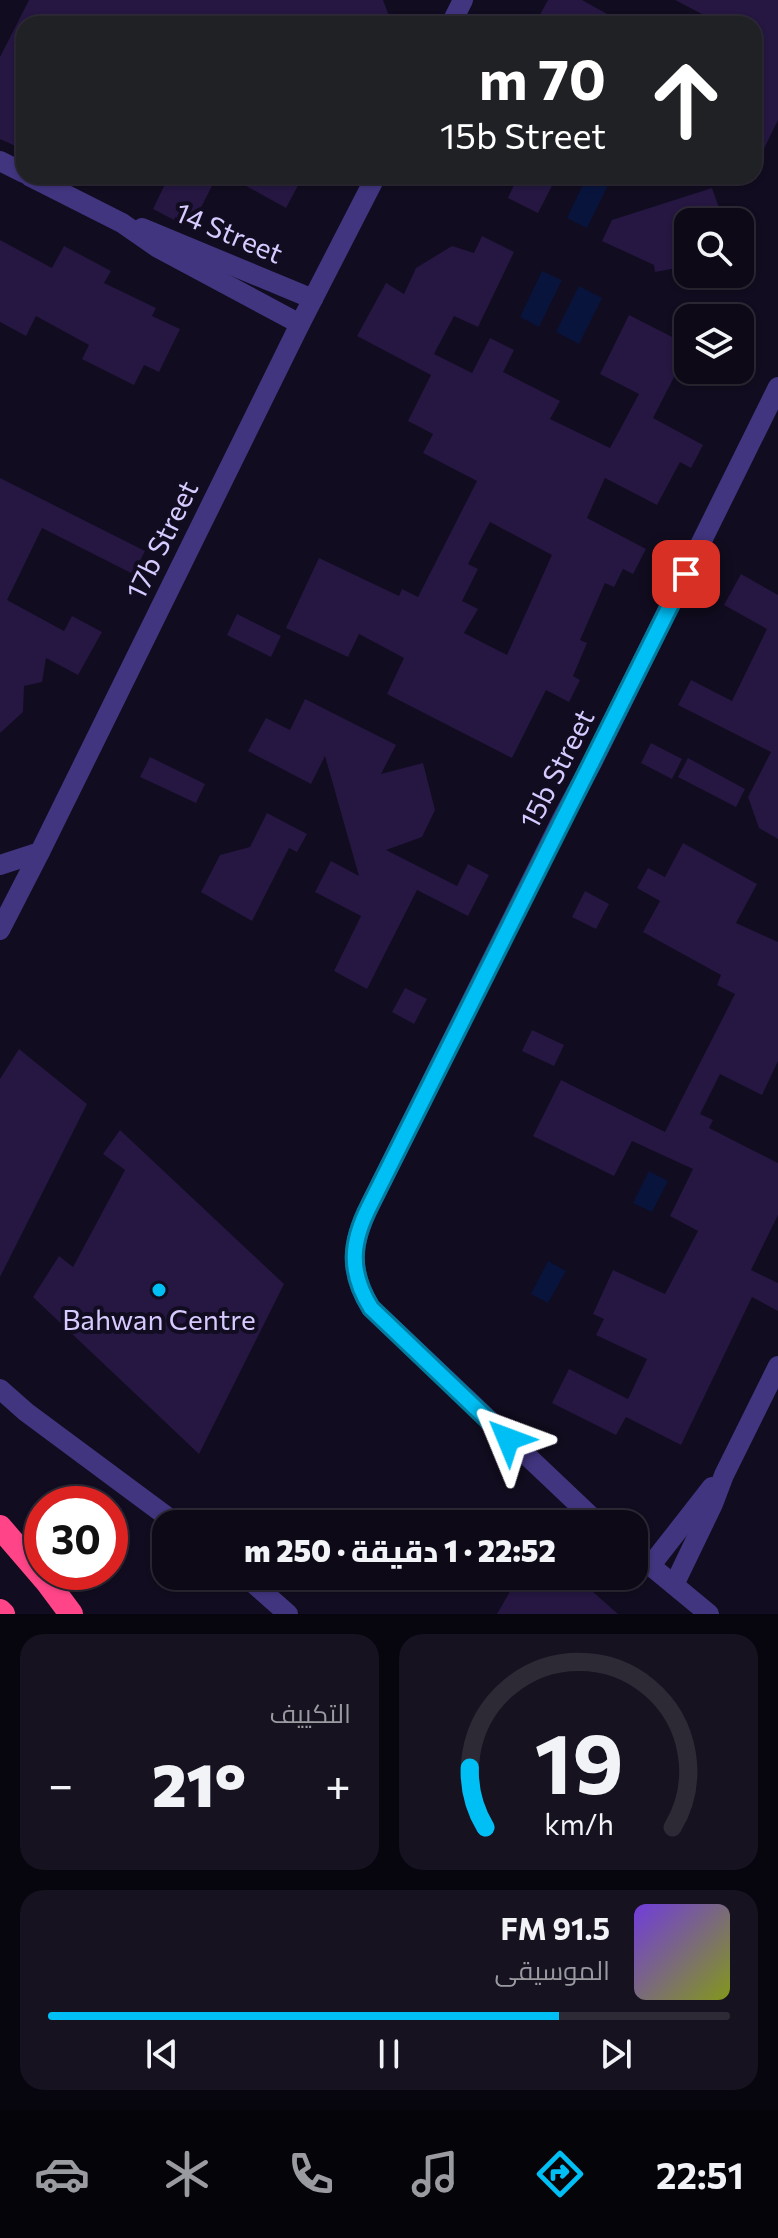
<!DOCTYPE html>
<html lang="ar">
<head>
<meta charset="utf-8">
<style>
  body { margin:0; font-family:Commissioner,Cairo,sans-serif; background:#161220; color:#f1f3f6; direction:rtl; height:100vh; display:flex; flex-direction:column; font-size:30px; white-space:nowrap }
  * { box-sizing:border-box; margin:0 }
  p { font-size:26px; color:#9a9aa1 }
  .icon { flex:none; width:44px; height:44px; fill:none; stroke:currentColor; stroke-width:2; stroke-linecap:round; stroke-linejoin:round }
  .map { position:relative; height:1614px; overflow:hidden; direction:ltr }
  .sheet { display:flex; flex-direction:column; gap:20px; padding:20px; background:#07050d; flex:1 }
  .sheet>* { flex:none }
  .guide { position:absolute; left:16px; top:16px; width:746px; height:168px; border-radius:24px; box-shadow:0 2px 6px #0004,0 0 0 2px #2d2a36; direction:rtl; background:#202124; color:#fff; overflow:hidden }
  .tools { position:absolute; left:674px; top:208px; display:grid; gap:16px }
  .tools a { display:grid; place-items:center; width:80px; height:80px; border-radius:16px; background:#0d0917; box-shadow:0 2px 6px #0004,0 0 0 2px #2d2a36; font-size:40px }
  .speed { position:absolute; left:24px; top:1486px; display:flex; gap:16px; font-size:40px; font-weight:700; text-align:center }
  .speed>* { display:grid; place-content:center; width:104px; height:104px; border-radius:50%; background:#0d0917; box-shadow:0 2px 6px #0004,0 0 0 2px #2d2a36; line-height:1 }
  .speed .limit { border:12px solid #d22; background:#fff; color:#111 }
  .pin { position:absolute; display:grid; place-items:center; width:68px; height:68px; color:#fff; margin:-34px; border-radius:16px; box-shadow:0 4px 12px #0006 }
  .me { position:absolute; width:88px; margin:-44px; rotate:314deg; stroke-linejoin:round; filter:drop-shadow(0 0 6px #0008) }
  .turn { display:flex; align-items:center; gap:28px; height:168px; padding:0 24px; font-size:36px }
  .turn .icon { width:104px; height:104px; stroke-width:2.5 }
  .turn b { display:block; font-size:56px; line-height:68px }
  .big { font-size:60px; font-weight:800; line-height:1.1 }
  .sheet .card { flex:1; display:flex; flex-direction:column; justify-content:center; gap:12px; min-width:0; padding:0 28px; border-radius:24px; background:#161220 }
  .sheet .dial { align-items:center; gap:0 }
  .dial svg { height:208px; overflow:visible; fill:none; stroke:#2d2a36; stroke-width:7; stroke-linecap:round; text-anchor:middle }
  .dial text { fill:#f1f3f6; stroke:none }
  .song { display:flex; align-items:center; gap:24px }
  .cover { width:96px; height:96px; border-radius:12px; background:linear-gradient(135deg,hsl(260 70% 55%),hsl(70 70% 35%)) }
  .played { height:8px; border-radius:4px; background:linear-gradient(90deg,#00bff5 75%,#2d2a36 75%) }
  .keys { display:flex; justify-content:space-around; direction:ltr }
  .heat { display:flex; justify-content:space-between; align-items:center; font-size:44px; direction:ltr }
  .sheet .tiles { flex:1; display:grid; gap:20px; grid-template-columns:1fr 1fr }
  .card:last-child { grid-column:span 2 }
  .trip { position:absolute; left:152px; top:1510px; width:496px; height:80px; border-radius:24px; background:#0d0917; box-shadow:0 2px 6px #0004,0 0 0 2px #2d2a36; font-weight:800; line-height:80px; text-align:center; direction:rtl }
  .tabs { display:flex; height:128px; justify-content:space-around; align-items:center; background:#050409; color:#9a9aa1 }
  .tabs .icon { width:56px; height:56px }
  .tabs .selected { color:#00bff5 }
  .tabs b { font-size:36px; color:#f1f3f6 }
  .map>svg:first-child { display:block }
  .water { fill:#08143c }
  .building { fill:#251741; fill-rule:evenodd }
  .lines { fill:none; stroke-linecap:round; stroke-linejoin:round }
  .minor { stroke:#41357f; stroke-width:20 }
  .motorway { stroke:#ff4588; stroke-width:24 }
  .route-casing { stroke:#007c9f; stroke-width:20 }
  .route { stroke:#00bff5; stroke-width:14 }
  .poi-dot { fill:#00bff5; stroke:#110c1f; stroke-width:3 }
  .labels { text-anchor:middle; stroke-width:8; stroke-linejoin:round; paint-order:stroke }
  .street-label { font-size:28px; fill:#d6caff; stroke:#110c1f }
  .poi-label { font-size:28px; fill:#d6caff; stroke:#110c1f }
</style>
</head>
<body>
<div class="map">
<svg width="778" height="1614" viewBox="0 0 778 1614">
  <rect width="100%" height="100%" fill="#110c1f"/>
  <!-- water -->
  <g class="water">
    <polygon points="587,176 608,185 587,228 567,218"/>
    <polygon points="542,271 562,280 539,327 520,317"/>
    <polygon points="579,286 602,298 579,344 556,332"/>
    <polygon points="649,1171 668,1181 652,1212 633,1203"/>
    <polygon points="548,1261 566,1271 548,1303 531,1294"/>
  </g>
  <!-- building -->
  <g class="building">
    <polygon points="29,0 383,0 392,24 24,24 24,150 0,139 0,57"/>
    <polygon points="548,0 582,0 625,24 535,24"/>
    <polygon points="675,0 778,0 778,120 754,169 754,24 721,24"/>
    <polygon points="169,176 217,176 192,225 175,217 174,220 153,209"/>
    <polygon points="228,176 303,176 286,208"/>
    <polygon points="518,176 557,176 538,213 508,198"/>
    <polygon points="712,188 724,222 688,222 688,266 655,272 654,265 602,241 612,220"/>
    <path d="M482,236L514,252L478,327L454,316L434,354L472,373L490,338L514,350L503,372L560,401L550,419L610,448L639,394L600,374L629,315L688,345V350L653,418L703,445L691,468L680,462L657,505L605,478L587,518L646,549L633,574L623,569L614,587L605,583L580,640L587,643L573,676L580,680L569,702L546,690L512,758L387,694L404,658L359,634L348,657L286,628L319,558L399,596L402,589L418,597L477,481L423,453L433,434L408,421L431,375L357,336L386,283L404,294L416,268L452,246L474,253ZM490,522L552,555L507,655L464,633L478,609L462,601L478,569L468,564Z"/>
    <polygon points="0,240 52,268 64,246 111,271 104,283 156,308 152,316 180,329 159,372 144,365 134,385 82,359 89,345 36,316 26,336 0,322"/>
    <polygon points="0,478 145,551 133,574 42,528 7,600 64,631 72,616 102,632 78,675 46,658 42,682 24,686 23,712 0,733"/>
    <polygon points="741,574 778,595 778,839 759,828 748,797 771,752 678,705 691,680 732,701 767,629 724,605"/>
    <polygon points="237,614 281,636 271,657 227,635"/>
    <polygon points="305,699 396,745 381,774 423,763 435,810 422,837 386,850 457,886 468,864 489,875 468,916 417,890 367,989 334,971 361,916 315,892 331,861 359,876 325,756 311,784 248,751 266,718 290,730"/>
    <polygon points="651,743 682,759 672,779 641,763"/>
    <polygon points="150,757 205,784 196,803 140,777"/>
    <polygon points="688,758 745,789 736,807 678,777"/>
    <polygon points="267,813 307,834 297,852 289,848 252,921 201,892 220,855 250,847"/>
    <polygon points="683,843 757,884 736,923 778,942 778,1061 762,1095 720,1074 700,1114 713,1120 709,1128 778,1163 778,1215 751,1270 778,1283 778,1311 752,1297 681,1445 626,1417 616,1435 552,1403 569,1369 628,1399 647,1359 596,1335 604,1319 593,1314 613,1270 665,1294 698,1231 670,1216 693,1169 632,1141 614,1176 533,1136 561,1080 665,1132 735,994 717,985 721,975 643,932 660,901 637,888 648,868 665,877"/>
    <polygon points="585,891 609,904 596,929 572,917"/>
    <polygon points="405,988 427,999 414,1024 392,1012"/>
    <polygon points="532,1030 564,1045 554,1066 522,1051"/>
    <polygon points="19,1049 87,1104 0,1277 0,1079"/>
    <polygon points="120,1130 284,1284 199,1454 33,1297 59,1256 73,1267 125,1170 103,1154"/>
    <polygon points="519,1576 575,1576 618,1614 497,1614"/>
  </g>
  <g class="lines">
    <!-- minor -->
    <g class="minor">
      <polyline points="451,24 463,0"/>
      <polyline points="0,161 24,173"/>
      <polyline points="29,176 122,223 158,248 300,324"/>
      <polyline points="142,228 313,299"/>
      <polyline points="0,865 40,852"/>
      <polyline points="0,930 40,852 300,324 376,176"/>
      <polyline points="0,1389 26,1412 177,1524"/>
      <path d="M599,1524L371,1308C348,1271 351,1243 370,1205L562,819L593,761L778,387"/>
      <polyline points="634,1552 709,1614"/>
      <polyline points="651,1565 712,1487"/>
      <polyline points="245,1576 288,1614"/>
      <polyline points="674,1585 713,1504 724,1475 778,1366"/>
    </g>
    <!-- motorway -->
    <g class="motorway">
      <polyline points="0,1527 48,1583 71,1614"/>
      <polyline points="0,1611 3,1614"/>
    </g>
  </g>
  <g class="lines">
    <defs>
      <path id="route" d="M508,1439L371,1308C348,1271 351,1242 370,1205L686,574"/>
    </defs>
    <!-- route casing -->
    <use href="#route" class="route-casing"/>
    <!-- route -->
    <use href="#route" class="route"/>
  </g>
  <!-- markers -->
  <circle class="poi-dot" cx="159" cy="1290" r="8"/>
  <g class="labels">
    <!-- street labels -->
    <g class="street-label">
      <text transform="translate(229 233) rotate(23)" y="10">14 Street</text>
      <text transform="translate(162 540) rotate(-64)" y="10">17b Street</text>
      <text transform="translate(557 769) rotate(-63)" y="10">15b Street</text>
    </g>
    <!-- poi labels -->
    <g class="poi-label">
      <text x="159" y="1330">Bahwan Centre</text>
    </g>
  </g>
</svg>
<div class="tools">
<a><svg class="icon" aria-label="search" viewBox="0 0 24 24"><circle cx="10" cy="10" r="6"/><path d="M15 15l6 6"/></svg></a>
<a><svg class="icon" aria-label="layers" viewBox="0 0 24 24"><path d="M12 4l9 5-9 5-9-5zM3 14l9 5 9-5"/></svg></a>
</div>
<div class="speed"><div class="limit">30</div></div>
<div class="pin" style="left:686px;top:574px;background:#d93025"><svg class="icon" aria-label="arrive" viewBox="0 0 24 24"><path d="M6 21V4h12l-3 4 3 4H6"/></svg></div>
<svg class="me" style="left:508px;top:1439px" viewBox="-20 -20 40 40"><path d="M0-17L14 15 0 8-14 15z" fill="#00bff5" stroke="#fff" stroke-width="4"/></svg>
<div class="trip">22:52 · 1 دقيقة · 250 m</div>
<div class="guide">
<div class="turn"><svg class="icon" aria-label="ahead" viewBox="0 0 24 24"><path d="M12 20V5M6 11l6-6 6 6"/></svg><div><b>70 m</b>15b Street</div></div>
</div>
</div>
<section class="sheet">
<div class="tiles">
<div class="card dial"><svg viewBox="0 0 100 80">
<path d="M14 69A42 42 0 1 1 86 69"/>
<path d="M14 69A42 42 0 0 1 8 46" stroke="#00bff5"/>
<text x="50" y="56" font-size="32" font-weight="700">19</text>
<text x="50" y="72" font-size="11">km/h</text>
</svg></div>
<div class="card"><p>التكييف</p>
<div class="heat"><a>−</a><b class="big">21°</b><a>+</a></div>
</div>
<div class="card">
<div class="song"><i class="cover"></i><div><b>91.5 FM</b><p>الموسيقى</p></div></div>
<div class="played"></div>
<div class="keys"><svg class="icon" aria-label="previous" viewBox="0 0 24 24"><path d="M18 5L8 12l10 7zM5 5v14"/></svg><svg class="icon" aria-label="pause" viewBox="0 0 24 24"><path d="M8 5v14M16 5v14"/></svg><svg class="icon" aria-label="next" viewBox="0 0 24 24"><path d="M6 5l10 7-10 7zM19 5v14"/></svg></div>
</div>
</div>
</section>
<nav class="tabs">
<b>22:51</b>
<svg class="icon selected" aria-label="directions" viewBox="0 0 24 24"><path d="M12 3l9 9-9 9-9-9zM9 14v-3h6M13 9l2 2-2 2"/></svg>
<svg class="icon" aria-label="music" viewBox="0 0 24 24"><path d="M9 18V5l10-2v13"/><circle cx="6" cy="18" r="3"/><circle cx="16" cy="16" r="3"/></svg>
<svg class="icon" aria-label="phone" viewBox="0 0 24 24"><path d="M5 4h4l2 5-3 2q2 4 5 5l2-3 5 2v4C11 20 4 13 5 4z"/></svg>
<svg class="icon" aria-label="climate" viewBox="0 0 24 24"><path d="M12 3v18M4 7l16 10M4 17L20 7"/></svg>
<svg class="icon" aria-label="car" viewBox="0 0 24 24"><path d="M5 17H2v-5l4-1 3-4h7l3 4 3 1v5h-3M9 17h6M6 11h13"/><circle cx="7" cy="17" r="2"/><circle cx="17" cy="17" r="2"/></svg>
</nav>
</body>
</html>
